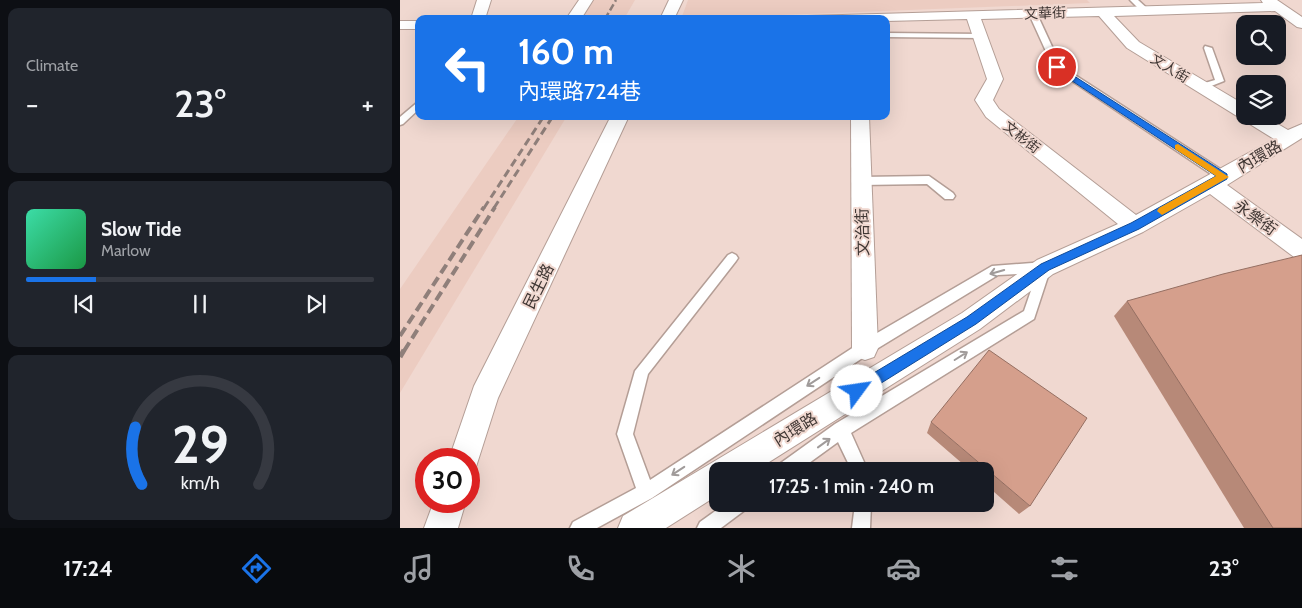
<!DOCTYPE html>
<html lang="en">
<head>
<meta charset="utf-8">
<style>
  body { margin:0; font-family:Cabin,"Noto Sans TC",sans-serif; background:#20242c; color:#f1f3f6; height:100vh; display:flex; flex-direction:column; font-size:19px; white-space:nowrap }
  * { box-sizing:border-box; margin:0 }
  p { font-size:16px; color:#9ea1a6 }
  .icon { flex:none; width:28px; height:28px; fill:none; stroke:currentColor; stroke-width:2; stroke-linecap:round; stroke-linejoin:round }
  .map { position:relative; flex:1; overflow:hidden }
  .drawer { display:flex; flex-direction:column; gap:8px; padding:8px; background:#0d0f14; width:400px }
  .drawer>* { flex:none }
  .top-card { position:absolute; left:15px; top:15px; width:475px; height:105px; border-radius:10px; box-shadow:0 5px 20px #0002; background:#1a73e8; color:#fff; overflow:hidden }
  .controls { position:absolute; left:836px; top:15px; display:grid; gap:10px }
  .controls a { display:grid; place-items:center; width:50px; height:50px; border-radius:10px; background:#171b24; box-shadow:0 5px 20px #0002; font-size:25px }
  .speed { position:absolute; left:15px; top:448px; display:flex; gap:10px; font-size:25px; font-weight:700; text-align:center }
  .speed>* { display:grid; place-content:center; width:65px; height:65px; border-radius:50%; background:#171b24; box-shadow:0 5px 20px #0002; line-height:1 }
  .speed .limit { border:8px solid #d22; background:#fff; color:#111 }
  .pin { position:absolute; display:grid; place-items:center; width:42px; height:42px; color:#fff; margin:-21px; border:2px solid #fff; border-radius:50%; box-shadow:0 1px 5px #0007 }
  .me { position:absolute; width:55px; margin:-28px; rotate:59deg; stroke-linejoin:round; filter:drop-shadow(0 0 4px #0008) }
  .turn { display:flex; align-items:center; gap:18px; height:105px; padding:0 20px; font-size:22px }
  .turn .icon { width:65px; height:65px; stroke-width:2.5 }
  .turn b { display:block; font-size:35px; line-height:42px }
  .big { font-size:38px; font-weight:600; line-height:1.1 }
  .drawer .widget { flex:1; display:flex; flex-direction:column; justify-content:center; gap:8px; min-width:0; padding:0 18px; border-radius:10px; background:#20242c }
  .drawer .dial { align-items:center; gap:0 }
  .dial svg { height:130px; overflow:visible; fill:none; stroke:#363941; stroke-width:7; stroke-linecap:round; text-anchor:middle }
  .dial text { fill:#f1f3f6; stroke:none }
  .song { display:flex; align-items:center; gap:15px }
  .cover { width:60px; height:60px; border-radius:8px; background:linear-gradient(135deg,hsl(160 70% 55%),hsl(140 70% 35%)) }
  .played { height:5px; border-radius:2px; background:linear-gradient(90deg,#1a73e8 20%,#363941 20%) }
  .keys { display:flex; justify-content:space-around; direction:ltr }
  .heat { display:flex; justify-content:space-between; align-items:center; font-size:28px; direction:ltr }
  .trip { position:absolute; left:309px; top:462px; width:285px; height:50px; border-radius:10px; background:#171b24; box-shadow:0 5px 20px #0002; font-weight:600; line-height:50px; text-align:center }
  .tab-bar { display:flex; height:80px; justify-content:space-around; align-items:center; background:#090b0e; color:#9ea1a6 }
  .tab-bar .icon { width:35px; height:35px }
  .tab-bar .current { color:#1a73e8 }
  .tab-bar b { font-size:22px; color:#f1f3f6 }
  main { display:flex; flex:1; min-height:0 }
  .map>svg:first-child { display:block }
  .built { fill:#ecccc1 }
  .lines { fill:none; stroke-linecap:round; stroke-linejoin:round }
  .service-casing { stroke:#b49e96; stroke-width:3 }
  .minor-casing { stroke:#b49e96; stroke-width:2 }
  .service { fill:#fff; fill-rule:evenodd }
  .minor { fill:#fff; fill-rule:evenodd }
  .rail-far3 { stroke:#8f7f7a; stroke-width:2.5; stroke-dasharray:7 3; stroke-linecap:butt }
  .rail-far2 { stroke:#8f7f7a; stroke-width:3; stroke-dasharray:8 4.5; stroke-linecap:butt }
  .rail-far1 { stroke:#8f7f7a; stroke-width:4; stroke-dasharray:10 5; stroke-linecap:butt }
  .rail { stroke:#8f7f7a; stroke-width:5; stroke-dasharray:12 6; stroke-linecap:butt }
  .wall { fill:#b78978 }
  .building { fill:#d59f8c; stroke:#956f62 }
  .oneway { stroke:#a09b9a }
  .route { fill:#1a73e8; stroke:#114b97 }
  .slow { fill:#f59e0b }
  .labels { text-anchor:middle; stroke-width:4; stroke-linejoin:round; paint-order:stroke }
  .far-street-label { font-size:14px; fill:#403734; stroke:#f0d8d0 }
  .street-label { font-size:16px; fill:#403734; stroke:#f0d8d0 }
</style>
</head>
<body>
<main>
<section class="drawer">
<div class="widget"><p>Climate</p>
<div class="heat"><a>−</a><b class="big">23°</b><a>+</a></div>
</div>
<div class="widget">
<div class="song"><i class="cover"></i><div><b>Slow Tide</b><p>Marlow</p></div></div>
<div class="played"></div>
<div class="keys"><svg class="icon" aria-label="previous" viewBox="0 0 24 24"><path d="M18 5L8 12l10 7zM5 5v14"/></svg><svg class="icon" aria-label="pause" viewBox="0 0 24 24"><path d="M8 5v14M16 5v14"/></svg><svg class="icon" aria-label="next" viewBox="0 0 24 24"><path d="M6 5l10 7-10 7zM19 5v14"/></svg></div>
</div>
<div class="widget dial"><svg viewBox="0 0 100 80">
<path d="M14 69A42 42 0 1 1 86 69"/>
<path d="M14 69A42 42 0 0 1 10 34" stroke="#1a73e8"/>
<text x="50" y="56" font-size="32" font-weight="700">29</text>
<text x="50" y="72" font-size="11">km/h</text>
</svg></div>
</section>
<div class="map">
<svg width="902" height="528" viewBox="0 0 902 528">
  <rect width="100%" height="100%" fill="#f0d8d0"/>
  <!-- built -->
  <g class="built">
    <polygon points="193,0 235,0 224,19 180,19"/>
    <polygon points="288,0 687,0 690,3 281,19"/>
    <polygon points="119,116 167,116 0,393 0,289"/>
  </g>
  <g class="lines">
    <defs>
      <g id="service">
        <polygon points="730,0 738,0 749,10 742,12"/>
        <polygon points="630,12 637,14 661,66 828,174 829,177 828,180 820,180 654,69 629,14"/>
        <polygon points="486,33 581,34 585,36 581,38 486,37"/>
        <polygon points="805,46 812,48 824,81 801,90 798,89 798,85 815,80 804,48"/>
        <polygon points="19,101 19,109 3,124 0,125 0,117"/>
        <polygon points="529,176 553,193 555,196 553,199 545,199 527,184 461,185 456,181 461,177"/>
        <polygon points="332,253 336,255 338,258 336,261 248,374 233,434 250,480 460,343 592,266 645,262 649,263 651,267 634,319 451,433 468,471 452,471 438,442 398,471 376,471 378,465 435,424 624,311 637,273 598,275 470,353 252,498 197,528 170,528 173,522 236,488 217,434 235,371 328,255"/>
        <polygon points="325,504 348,504 345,510 321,528 297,528 300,522"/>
        <polygon points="455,504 471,504 470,528 452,528"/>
      </g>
      <g id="minor">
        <polygon points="77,0 91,0 85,19 71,19"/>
        <polygon points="179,0 193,0 181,19 166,19"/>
        <polygon points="269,0 283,0 274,19 260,19"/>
        <path d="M861,0H877L902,17V28L897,27L875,11L714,16L739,42L845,105V116H864L888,130L902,124V138L827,185L902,239V260L894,257L810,194L743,232L653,274L580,329L355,471H318V495L266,528H218L223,516L562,313L637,260L718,224L586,117L575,100L587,79L567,19L486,21V19H405L407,16L863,3ZM699,16L727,48L874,139L736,215L599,109L593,100L603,79L581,19Z"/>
        <rect x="0" y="21" width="19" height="8"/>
        <polygon points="211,116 229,116 98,398 75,470 69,472 69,459 49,459 74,386"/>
        <polygon points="451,116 469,116 478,348 474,357 465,360 456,357 452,348"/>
        <polygon points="34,501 66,501 58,528 24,528"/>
      </g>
    </defs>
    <!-- service casing -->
    <use href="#service" class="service-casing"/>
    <!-- minor casing -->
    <use href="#minor" class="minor-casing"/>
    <!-- service -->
    <use href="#service" class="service"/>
    <!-- minor -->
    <use href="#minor" class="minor"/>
    <!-- rail-far3 -->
    <polyline class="rail-far3" points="205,19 216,0"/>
    <!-- rail-far2 -->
    <g class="rail-far2">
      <polyline points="84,208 144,116"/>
      <polyline points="94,208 153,116"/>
    </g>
    <!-- rail-far1 -->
    <g class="rail-far1">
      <polyline points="0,336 84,207"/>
      <polyline points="4,351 95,207"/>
    </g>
    <!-- rail -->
    <polyline class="rail" points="0,357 4,350"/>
  </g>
  <!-- wall -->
  <g class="wall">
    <polygon points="727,301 902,528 844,528 714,316"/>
    <polygon points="531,422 630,506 619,514 585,484 585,471 571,471 527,433"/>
  </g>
  <!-- building -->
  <g class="building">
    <polygon points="902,255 902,528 873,528 727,301 823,274"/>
    <polygon points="589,350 687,418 630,506 531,422"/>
  </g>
  <!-- one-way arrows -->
  <defs><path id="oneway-shaft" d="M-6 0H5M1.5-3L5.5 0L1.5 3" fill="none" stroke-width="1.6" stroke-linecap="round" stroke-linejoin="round" transform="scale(1.25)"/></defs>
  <g class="oneway">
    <use href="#oneway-shaft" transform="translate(597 272) rotate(164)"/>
    <use href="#oneway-shaft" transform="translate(561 356) rotate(-32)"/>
    <use href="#oneway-shaft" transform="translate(413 382) rotate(147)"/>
    <use href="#oneway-shaft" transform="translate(424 443) rotate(-36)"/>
    <use href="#oneway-shaft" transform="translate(278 471) rotate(147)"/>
  </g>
  <!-- route -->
  <polygon class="route" points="657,65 827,174 827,179 739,229 649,270 576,324 462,395 457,397 452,395 450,391 452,386 567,317 641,264 731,223 816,176 654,69 653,67"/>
  <!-- slow -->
  <polygon class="slow" points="778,144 829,177 762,215 757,211 759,208 816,176 775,149 775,145"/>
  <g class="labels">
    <!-- far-street labels -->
    <g class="far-street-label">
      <text transform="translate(645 13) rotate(-2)" y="5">文華街</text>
      <text transform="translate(770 68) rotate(31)" y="5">文人街</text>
      <text transform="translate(622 137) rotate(38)" y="5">文彬街</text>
    </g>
    <!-- street labels -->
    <g class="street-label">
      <text transform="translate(859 156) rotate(-30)" y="6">內環路</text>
      <text transform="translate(856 217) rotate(36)" y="6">永樂街</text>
      <text transform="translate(462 232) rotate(-91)" y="6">文治街</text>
      <text transform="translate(138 286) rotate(-64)" y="6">民生路</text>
      <text transform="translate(395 429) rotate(-32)" y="6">內環路</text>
    </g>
  </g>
</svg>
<div class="controls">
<a><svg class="icon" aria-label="search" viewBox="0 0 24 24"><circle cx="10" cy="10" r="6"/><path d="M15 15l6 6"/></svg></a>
<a><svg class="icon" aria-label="layers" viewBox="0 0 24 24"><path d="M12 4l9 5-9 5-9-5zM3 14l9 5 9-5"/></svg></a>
</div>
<div class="speed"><div class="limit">30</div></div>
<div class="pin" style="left:657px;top:67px;background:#d93025"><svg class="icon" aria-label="arrive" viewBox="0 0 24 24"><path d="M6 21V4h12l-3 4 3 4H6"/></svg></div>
<svg class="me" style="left:457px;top:391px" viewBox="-20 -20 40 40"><circle r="19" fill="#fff"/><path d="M0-13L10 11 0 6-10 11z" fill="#1a73e8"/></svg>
<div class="trip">17:25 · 1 min · 240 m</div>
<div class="top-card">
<div class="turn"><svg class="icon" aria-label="left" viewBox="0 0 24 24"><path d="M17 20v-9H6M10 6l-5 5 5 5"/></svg><div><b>160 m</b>內環路724巷</div></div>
</div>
</div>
</main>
<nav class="tab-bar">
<b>17:24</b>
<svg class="icon current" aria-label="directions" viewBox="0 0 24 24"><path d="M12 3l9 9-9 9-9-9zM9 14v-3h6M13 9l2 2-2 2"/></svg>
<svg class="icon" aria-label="music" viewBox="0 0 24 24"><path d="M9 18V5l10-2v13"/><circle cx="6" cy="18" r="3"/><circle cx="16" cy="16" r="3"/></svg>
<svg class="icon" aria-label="phone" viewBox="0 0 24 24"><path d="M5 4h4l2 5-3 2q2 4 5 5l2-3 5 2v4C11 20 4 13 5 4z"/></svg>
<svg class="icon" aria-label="climate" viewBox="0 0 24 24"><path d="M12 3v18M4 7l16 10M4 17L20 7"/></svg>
<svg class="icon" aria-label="car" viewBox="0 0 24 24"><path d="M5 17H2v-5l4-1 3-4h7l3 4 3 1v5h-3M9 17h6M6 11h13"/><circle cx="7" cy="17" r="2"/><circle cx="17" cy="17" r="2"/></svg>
<svg class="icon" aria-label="filters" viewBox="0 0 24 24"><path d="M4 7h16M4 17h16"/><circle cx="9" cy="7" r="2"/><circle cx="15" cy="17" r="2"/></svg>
<b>23°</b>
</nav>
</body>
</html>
